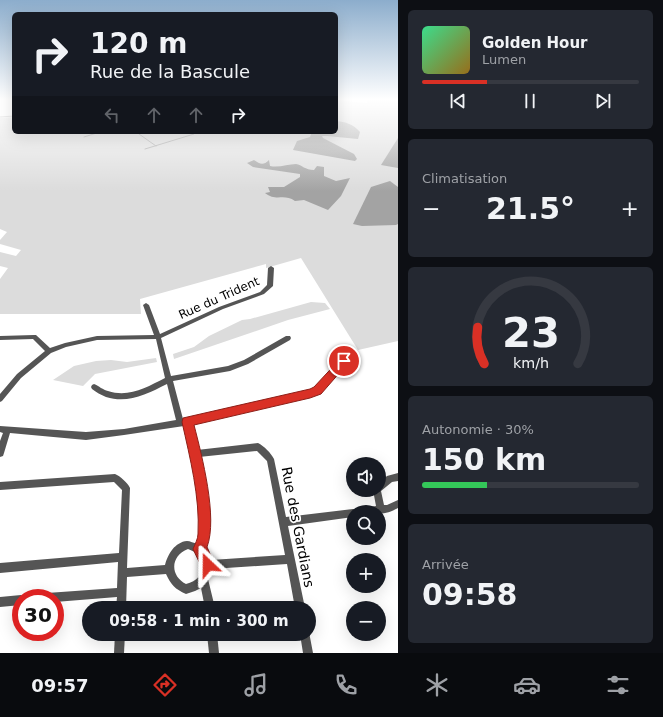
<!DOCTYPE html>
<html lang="fr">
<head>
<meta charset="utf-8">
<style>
  body { margin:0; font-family:"DejaVu Sans",sans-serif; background:#242831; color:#f1f3f6; height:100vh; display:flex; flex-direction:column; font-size:15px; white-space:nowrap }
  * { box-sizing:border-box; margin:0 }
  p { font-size:13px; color:#9ea1a6 }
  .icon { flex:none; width:22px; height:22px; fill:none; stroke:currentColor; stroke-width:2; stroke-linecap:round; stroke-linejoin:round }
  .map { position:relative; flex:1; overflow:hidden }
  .sheet { display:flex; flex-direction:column; gap:10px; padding:10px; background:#0d0f14; width:265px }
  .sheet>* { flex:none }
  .banner { position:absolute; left:12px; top:12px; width:326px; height:122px; border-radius:6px; box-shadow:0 4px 16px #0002; background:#171b24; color:#f1f3f6; overflow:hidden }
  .fabs { position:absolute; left:346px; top:457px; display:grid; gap:8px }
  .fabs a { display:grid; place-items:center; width:40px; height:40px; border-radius:50%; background:#171b24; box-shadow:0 4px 16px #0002; font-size:20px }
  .speed { position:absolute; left:12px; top:589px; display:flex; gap:8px; font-size:20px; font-weight:700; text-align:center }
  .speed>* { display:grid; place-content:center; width:52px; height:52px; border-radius:50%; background:#171b24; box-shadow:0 4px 16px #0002; line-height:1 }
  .speed .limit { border:6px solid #d22; background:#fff; color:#111 }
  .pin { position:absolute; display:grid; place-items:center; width:34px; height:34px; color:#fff; margin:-17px; border:2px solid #fff; border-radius:50%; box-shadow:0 1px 4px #0007 }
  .me { position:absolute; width:44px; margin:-22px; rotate:337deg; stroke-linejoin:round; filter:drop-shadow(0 0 3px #0008) }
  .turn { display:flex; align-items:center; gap:14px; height:84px; padding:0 12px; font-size:18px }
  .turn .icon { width:52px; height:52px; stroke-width:2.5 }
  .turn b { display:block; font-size:28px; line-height:34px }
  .lanes { display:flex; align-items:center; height:38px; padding:0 12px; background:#0003; justify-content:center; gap:20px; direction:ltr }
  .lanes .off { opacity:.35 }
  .big { font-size:30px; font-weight:700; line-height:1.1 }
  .sheet .tile { flex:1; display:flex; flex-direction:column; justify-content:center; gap:6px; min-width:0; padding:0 14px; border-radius:6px; background:#242831 }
  .sheet .dial { align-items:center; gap:0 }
  .dial svg { height:104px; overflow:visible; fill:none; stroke:#363941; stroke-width:7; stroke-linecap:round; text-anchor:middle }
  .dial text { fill:#f1f3f6; stroke:none }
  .song { display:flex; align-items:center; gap:12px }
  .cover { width:48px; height:48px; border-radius:6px; background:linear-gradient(135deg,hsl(150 70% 55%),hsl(40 70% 35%)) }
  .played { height:4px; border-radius:2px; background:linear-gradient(90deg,#d93025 30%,#363941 30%) }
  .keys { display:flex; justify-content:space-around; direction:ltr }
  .heat { display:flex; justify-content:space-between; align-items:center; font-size:22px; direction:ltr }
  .charge { height:6px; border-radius:3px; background:linear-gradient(90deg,#34c759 30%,#363941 0) }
  .trip { position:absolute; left:82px; top:601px; width:234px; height:40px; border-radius:20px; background:#171b24; box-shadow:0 4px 16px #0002; font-weight:700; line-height:40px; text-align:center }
  .menu { display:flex; height:64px; justify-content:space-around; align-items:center; background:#090b0e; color:#9ea1a6 }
  .menu .icon { width:28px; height:28px }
  .menu .current { color:#d93025 }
  .menu b { font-size:18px; color:#f1f3f6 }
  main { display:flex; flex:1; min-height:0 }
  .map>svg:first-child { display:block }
  .green { fill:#dcdcdc }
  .water { fill:#a3a3a3 }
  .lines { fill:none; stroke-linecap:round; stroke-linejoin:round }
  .stream { stroke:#a3a3a3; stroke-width:1 }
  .minor { fill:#555; fill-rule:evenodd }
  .route { fill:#d93025; stroke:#8d1f18 }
  .labels { text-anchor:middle; stroke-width:3.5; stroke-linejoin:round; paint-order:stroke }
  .street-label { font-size:12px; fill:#000; stroke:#fff }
  .near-street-label { font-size:14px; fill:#000; stroke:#fff }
</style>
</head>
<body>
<main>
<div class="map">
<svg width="398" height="653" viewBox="0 0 398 653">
  <rect width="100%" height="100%" fill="#fff"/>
  <!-- green -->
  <g class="green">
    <polygon points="336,100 367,103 368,100 398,100 398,341 358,350 301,258 266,268 266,264 140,299 141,314 0,314 0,279 8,268 0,266 0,252 16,256 21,250 0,244 0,240 7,232 0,229 0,118 14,117 14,132 336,132"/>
    <polygon points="311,302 325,303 330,309 288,320 174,359 173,354 194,347 209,336 242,320 250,319"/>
    <polygon points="156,358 157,362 95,374 83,386 53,380 74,366 96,361 111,360 127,362"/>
  </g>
  <!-- water -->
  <g class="water">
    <path d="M336,121C346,122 353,124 360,132L358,139L327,136H322L323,138L354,154L357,159L355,161L293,150L297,141L310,137L312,132H336Z"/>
    <polygon points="398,138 398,168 381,165"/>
    <path d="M254,160C260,164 263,166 269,160L270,166C279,168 288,164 296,164C302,165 305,170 314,170L317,166L324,167V176L336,181L350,178L341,196L328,210L304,200L295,201C284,193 276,202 265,193L270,192L268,187H284L300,177V174L253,167L247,163Z"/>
    <polygon points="390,181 398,187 398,224 396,225 362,226 353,224 371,187"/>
  </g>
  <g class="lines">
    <!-- stream -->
    <g class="stream">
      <polyline points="0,117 14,116"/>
      <polyline points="139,134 156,146"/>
      <polyline points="84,137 100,132"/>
      <polyline points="145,149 194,134 192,132"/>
    </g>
    <!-- minor -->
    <g class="minor">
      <path d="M271,266L274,268L273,286L264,294L223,309L161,338L171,376L228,366L244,360L286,336H290L291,338L290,340L248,364L230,371L173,381L183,419L309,391L315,389L342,359L344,358L346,359L347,361L346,363L319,393L312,396L191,424L197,450L258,443C264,446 271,453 274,459L286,517L353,509L356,510L357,512H353V517L288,526L305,608H295L287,564L211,569L208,579L215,608H205L201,588L195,591L186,594C175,589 171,585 166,574L127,577L126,608H116L117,597L55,602V598H42L44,595L47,593L117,588L118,562L0,573V563L119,553L122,490L114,482L0,490V482L115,474C120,476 128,483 130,488L127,568L165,565C168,554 175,542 187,541C190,541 194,543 197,544C207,505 192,464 184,426L124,435L86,440L10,433L4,453L3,456L0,457V441L3,433L0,432V426L86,432L124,429L176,420L167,384C147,394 128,404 106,397C101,395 96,392 92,389L91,387L92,385L94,384C99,386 103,390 108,391C129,398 147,387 165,378L156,339L97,340L66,347L51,353L21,378L2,401L0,402V394L17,374L45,351L33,339L0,340V336L34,335H36L50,348L65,343L97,336L154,335L143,305L146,303L149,305L160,334L219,307L260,292L267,285L268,268ZM257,451L267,461L285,555L211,560L204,549C212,517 206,488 199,457ZM188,549C209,556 207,579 186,584C170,576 170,556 188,549Z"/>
      <path d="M398,473V481L392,482L381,491L384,505H387L398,500V508C391,512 386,513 379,514V512H359L360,509L376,506L373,490H379V483L387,476Z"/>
      <polygon points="21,595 24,597 25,598 21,598 21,605 0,607 0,597"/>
      <polygon points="309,632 313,653 303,653 300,634 309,634"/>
      <polygon points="115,634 125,634 124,653 114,653"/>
      <polygon points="207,634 217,634 219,653 209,653"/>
    </g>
  </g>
  <!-- sky -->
  <linearGradient id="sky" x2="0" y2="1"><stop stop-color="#8cadcc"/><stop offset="0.52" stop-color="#fff"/><stop offset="1" stop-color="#fff" stop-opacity="0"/></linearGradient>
  <rect width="398" height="191" fill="url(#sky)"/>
  <!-- route -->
  <path class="route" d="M344,357L349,361L348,363L321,394L310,398L194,425C202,456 218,518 207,547L215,565L213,570L208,572L203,570L193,549C195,544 198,539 198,534C200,497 190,458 182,422L183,418L310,389L314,387L341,358Z"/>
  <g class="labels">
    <!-- street labels -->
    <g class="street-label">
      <text transform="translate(219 298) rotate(-24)" y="4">Rue du Trident</text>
    </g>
    <!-- near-street labels -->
    <g class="near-street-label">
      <text transform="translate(298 527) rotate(79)" y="5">Rue des Gardians</text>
    </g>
  </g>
</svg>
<div class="fabs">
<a><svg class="icon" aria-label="sound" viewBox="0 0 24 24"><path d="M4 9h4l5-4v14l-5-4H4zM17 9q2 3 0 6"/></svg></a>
<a><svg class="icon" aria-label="search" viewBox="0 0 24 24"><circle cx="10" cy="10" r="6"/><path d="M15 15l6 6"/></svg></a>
<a>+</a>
<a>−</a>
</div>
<div class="speed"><div class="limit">30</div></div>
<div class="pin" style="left:344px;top:361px;background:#d93025"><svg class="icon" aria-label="arrive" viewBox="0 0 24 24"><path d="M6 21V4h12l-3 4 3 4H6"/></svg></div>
<svg class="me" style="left:208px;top:565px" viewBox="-20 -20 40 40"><path d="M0-17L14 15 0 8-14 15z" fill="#d93025" stroke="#fff" stroke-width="4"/></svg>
<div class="trip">09:58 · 1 min · 300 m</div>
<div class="banner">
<div class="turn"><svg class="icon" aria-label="right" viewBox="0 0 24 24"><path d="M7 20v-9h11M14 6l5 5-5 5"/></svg><div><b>120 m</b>Rue de la Bascule</div></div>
<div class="lanes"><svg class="icon off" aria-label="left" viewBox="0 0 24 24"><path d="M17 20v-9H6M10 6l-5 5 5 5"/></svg><svg class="icon off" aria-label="ahead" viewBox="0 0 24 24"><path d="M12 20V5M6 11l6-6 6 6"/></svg><svg class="icon off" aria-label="ahead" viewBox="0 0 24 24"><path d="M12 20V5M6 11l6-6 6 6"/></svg><svg class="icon" aria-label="right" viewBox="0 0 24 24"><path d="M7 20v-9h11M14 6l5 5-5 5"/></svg></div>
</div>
</div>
<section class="sheet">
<div class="tile">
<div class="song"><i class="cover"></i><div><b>Golden Hour</b><p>Lumen</p></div></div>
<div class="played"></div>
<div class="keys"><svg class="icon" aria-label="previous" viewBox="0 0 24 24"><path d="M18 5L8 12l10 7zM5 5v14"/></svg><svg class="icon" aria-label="pause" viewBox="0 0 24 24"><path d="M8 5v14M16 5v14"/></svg><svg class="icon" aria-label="next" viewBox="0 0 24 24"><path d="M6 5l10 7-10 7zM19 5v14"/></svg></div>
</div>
<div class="tile"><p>Climatisation</p>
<div class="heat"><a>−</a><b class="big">21.5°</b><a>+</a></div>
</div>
<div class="tile dial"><svg viewBox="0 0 100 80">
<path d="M14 69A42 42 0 1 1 86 69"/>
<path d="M14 69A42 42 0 0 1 9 41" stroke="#d93025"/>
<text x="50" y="56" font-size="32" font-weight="700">23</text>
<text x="50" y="72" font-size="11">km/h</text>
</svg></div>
<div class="tile"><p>Autonomie · 30%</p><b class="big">150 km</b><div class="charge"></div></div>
<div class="tile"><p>Arrivée</p><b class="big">09:58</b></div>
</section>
</main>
<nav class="menu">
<b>09:57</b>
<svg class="icon current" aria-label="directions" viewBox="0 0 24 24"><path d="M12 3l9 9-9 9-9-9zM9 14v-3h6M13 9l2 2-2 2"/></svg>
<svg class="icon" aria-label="music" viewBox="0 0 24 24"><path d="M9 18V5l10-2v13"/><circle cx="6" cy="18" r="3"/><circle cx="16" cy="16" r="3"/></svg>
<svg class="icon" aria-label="phone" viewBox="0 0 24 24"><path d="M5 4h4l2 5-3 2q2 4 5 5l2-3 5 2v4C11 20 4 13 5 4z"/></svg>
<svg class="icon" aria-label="climate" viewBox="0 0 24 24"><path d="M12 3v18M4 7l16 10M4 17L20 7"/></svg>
<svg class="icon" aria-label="car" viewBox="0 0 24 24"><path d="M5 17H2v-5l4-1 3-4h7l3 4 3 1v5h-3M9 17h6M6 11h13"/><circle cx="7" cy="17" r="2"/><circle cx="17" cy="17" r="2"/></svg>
<svg class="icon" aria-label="filters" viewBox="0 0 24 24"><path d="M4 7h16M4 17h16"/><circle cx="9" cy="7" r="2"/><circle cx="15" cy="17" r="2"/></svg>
</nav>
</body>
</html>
